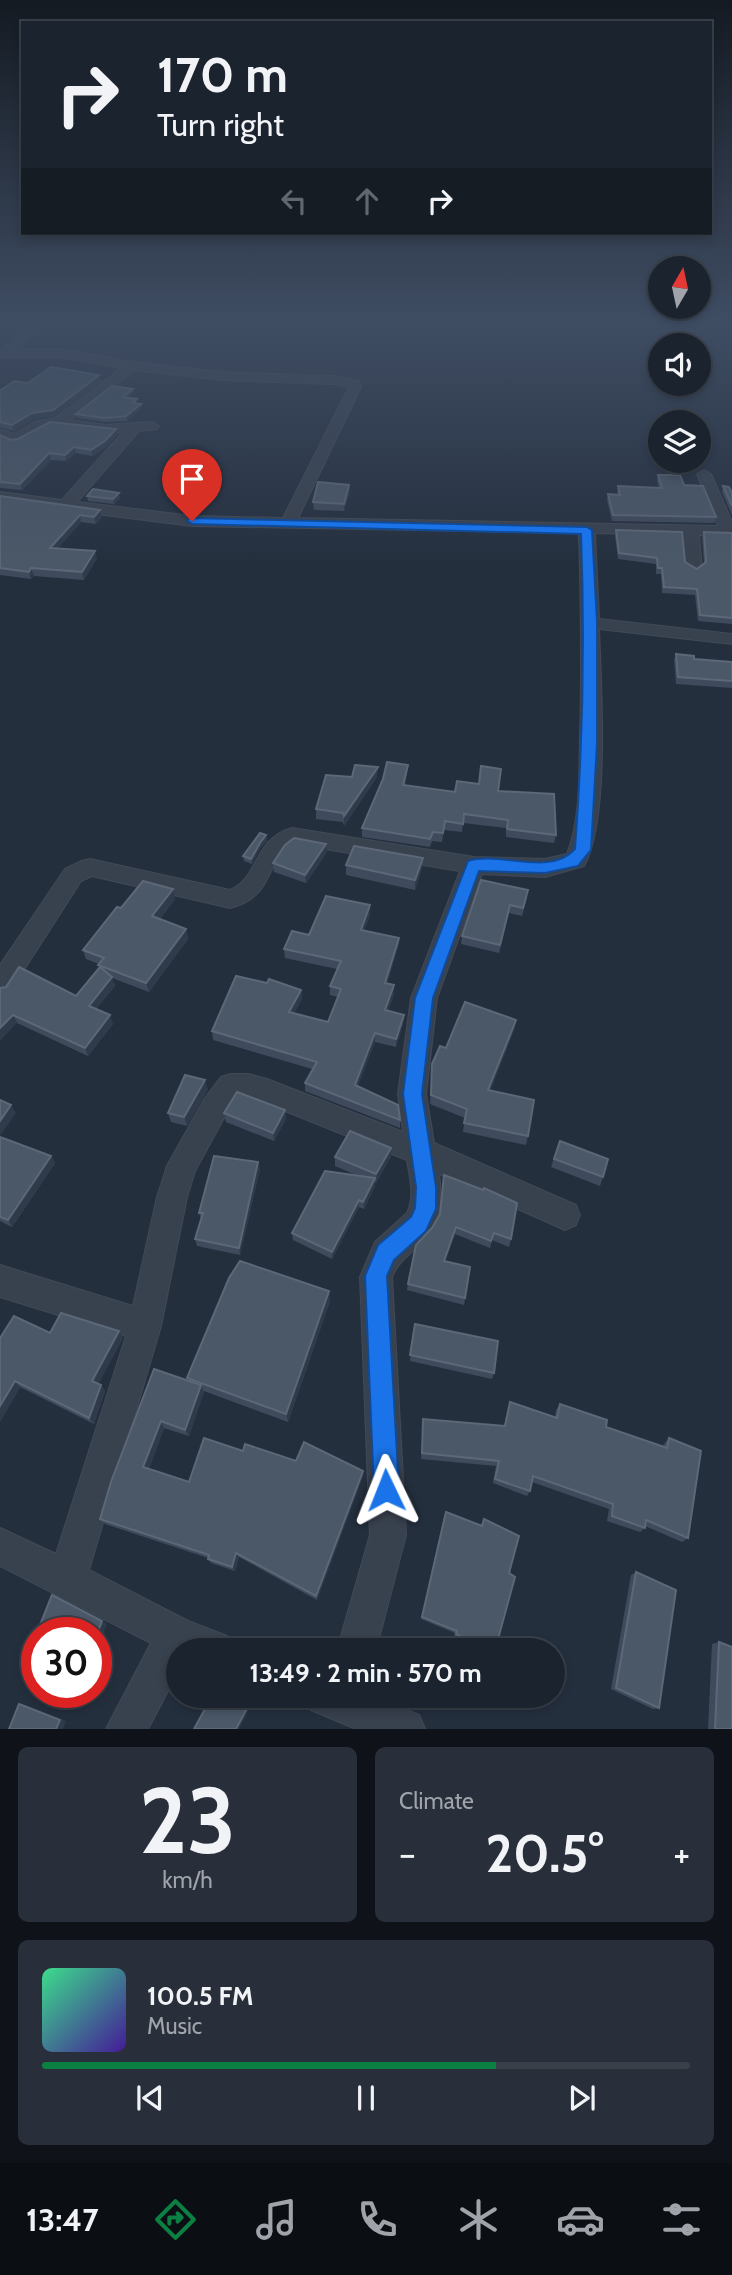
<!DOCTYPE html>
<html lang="en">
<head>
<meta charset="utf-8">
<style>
  body { margin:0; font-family:Cabin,sans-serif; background:#282f3a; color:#f1f3f6; height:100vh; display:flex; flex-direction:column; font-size:26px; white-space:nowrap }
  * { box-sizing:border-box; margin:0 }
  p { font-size:23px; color:#a0a4aa }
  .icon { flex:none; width:38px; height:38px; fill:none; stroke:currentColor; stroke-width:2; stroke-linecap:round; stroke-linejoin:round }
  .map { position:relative; height:1729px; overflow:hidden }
  .sheet { display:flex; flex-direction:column; gap:18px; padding:18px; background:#0f1319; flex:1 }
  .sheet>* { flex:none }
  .top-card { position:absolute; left:21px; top:21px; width:691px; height:214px; border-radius:0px; box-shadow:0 4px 10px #0003,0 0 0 2px #39404a; background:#1b232e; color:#f1f3f6; overflow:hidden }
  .needle { width:46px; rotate:9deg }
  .fabs { position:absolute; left:648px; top:256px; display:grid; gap:14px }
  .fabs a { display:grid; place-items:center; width:63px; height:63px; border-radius:50%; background:#1b232e; box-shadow:0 4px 10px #0003,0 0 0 2px #39404a; font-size:35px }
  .speed { position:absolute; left:21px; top:1617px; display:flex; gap:14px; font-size:35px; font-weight:700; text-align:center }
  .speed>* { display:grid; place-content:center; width:91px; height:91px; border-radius:50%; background:#1b232e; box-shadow:0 4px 10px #0003,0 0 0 2px #39404a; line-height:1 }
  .speed .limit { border:10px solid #d22; background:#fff; color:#111 }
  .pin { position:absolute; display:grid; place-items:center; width:60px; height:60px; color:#fff; margin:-72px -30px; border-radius:50% 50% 50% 0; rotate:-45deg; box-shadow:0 0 7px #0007 }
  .pin .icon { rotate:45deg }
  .me { position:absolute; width:77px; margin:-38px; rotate:358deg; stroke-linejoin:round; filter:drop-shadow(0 0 5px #0008) }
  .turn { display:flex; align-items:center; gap:24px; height:147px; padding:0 21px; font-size:32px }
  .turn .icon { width:91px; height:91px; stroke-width:2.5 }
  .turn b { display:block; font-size:49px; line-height:60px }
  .lanes { display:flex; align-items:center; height:66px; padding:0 21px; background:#0003; justify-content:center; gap:35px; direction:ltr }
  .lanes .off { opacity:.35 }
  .big { font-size:52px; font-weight:700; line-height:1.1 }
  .sheet .widget { flex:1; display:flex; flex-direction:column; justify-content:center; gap:10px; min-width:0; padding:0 24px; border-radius:10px; background:#282f3a }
  .sheet .dial { align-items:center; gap:0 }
  .dial b { font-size:91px; line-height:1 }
  .song { display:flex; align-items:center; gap:21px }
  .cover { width:84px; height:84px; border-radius:10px; background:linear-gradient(135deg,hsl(150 70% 55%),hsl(260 70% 35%)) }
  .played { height:7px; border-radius:4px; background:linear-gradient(90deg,#0b8043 70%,#39404a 70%) }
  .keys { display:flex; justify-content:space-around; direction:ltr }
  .heat { display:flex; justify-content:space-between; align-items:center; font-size:38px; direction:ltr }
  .sheet .tiles { flex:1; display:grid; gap:18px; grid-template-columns:1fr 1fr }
  .widget:last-child { grid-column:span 2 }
  .trip { position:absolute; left:166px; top:1638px; width:399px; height:70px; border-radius:35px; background:#1b232e; box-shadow:0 4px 10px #0003,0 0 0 2px #39404a; font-weight:700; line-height:70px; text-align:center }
  .tabs { display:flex; height:112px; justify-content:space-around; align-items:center; background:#0b0e12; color:#a0a4aa }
  .tabs .icon { width:49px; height:49px }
  .tabs .current { color:#0b8043 }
  .tabs b { font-size:32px; color:#f1f3f6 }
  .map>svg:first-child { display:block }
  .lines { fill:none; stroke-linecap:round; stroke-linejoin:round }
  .minor-casing { stroke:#414a57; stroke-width:2 }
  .minor { fill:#38414e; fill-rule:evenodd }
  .wall { fill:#3f4b5c }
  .shaded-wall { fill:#2f3b4b }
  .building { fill:#4b5868; stroke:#5c6777; stroke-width:2 }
  .route { fill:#1a73e8; stroke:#114b97; stroke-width:2 }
</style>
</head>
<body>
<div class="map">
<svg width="732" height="1729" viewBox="0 0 732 1729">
  <rect width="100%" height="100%" fill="#242f3e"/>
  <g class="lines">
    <defs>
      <g id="minor">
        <path d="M34,322L44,324L17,350L61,349L132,362L222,372L334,376L359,381L361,387L298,518L718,526L697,474L704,470L711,474L732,522V536L699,535L702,568L694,573L686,568L683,535L595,533L599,619L732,634V644L599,629C601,686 610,819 584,866L545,877L482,874L437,998L426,1094L434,1143L576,1205L580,1215L576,1225L565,1230L439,1174C442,1194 441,1217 429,1234C417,1251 400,1257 392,1277L406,1535L376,1650H337L370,1535L360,1277L375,1242L407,1213C415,1197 410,1177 407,1160L265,1103L238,1098L225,1116L195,1171L187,1197L161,1326L89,1570L188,1621L227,1636L233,1650H178V1672L148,1729H106L151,1643L0,1566V1528L56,1554L126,1336L0,1297V1265L133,1306L157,1197L167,1166L205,1098L221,1077L231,1074H248L267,1079L403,1132L398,1094L411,998L460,871L294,844C262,863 276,896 230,908L92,876L81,881L9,993L0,996V965L65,869L82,861L90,859L230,890C260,877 252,840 292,828L474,857L545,859L567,854C581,818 579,775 580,737C582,669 581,601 579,533L193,526L0,502V492L62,500L123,432L106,433L51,425L19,443L14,444L0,438V429L14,434L34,422L55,418L122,368L61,357L0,358V350ZM135,370L222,380L334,384L349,387L283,518L193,516L77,502L139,431L157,429L159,426L152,422L106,425L70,420Z"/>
        <polygon points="305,1696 373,1696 419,1715 425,1729 356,1729 311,1710"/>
      </g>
    </defs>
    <!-- minor casing -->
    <use href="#minor" class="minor-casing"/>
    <!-- minor -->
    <use href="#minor" class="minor"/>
  </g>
  <!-- wall -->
  <g class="wall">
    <polygon points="99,375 101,381 54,416 34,419 14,431 0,427 0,390 28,383"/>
    <polygon points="133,389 134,393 128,398 137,403 141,404 142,408 127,421 106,422 77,418 76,414"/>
    <polygon points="0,435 11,440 117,435 106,447 92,456 76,453 66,461 51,460 22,490 0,488"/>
    <polygon points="658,475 684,485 716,517 714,523 612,521 607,500 608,494 617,495 618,486 659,488 657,481"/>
    <polygon points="349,485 350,492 344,511 314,510 313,502"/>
    <polygon points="723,486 732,493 732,515 722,492"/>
    <polygon points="0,496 100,510 102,517 96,524 81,522 58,548 97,558 84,580 34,576 31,579 0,575"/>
    <polygon points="87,496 120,498 114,504 88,501"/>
    <polygon points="616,530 685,562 697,569 704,564 702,538 704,532 732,533 732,624 698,621 695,595 662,593 661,574 656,574 656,564 618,559 615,536"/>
    <polygon points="676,654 694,659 732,662 732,688 676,684 674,660"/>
    <polygon points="407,773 405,785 455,792 498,791 556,835 554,843 506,837 506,828 463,823 462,832 444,830 442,842 432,841 430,847 362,837 362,828 383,779"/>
    <polygon points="352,777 377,777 344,826 343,822 316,819 316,809"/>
    <polygon points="266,835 267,841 260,848 252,864 244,861 243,856"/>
    <polygon points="327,852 306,883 274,872 273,863"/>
    <polygon points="423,858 422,868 415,890 346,875 346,865"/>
    <polygon points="481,880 527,898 522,916 509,913 499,953 461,944 462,936"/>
    <polygon points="173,889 175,899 160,919 186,929 188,939 149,992 112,978 115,986 96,1009 113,1024 88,1056 17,1023 0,988 76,996 99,967 99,964 86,959 83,950 121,908"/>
    <polygon points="370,905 370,915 364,931 399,938 398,947 387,983 394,994 388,1011 404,1015 403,1024 396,1047 375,1042 357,1087 400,1120 400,1128 305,1091 305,1083 312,1069 213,1040 212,1031 267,983 301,990 302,999 294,1013 328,1022 338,997 330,995 330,986 337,969 285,958 284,949"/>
    <polygon points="516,1020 514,1030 490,1091 528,1136 526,1145 463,1132 465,1118 430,1104 432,1064 446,1048"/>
    <polygon points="208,1089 187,1126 171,1122 168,1113"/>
    <polygon points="285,1110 286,1119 274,1141 226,1122 224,1113"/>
    <polygon points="0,1137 51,1156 55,1163 12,1227 0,1221"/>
    <polygon points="560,1141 603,1177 600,1186 551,1167"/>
    <polygon points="391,1148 391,1156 376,1183 375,1182 375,1186 364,1209 359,1207 332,1259 293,1240 292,1233 361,1177 335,1166 335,1157"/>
    <polygon points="258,1162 260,1169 240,1255 197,1246 195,1239 201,1219 199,1213"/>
    <polygon points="444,1175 511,1239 509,1247 492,1240 490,1248 455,1234 445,1261 470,1267 464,1305 407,1290 408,1284 439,1214"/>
    <polygon points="330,1301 288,1422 204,1391 204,1392 189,1436 164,1428 149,1469 189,1482 243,1451 296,1461 363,1476 317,1600 239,1557 235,1571 211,1563 208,1559 208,1558 105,1524 100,1519 111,1482 189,1381 187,1378"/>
    <polygon points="415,1324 494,1373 492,1379 410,1361"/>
    <polygon points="50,1333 123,1338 98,1384 101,1385 105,1391 94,1424 20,1387 0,1422 0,1338"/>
    <polygon points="510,1402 555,1417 556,1410 560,1404 606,1427 663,1446 664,1444 669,1438 688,1538 682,1542 645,1526 645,1528 640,1532 607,1521 609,1509 532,1482 530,1491 527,1496 493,1483 496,1466 421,1459 423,1419 504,1426 508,1408"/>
    <polygon points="444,1516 481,1526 484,1519 509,1573 495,1650 480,1650 454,1636 455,1633 421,1619"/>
    <polygon points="636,1572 659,1708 653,1709 611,1689 631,1575"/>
    <polygon points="719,1642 732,1729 708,1729 712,1644"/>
  </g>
  <!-- shaded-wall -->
  <g class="shaded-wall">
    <polygon points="99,375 101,381 54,416 34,419 14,431 12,425"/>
    <polygon points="133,389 134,393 124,402 123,397"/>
    <polygon points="141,404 142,408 127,421 126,416"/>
    <polygon points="116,429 117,435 106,447 92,456 91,450"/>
    <polygon points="74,447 76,453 66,461 65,455"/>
    <polygon points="49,453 51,460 22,490 20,484"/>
    <polygon points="349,485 350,492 344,511 344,504"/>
    <polygon points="119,493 120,498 114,504 113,499"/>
    <polygon points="100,510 102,517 96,524 94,517"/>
    <polygon points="80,515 81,522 52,555 50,548"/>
    <polygon points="95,551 97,558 84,580 82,572"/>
    <polygon points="31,568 34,576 31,579 29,572"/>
    <polygon points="378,767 377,777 344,826 344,816"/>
    <polygon points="266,835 267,841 260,848 252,864 251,859 260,843"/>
    <polygon points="326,844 327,852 306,883 305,875"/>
    <polygon points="423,858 422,868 415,890 415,880"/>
    <polygon points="173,889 175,899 154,926 152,916"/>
    <polygon points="370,905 370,915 361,939 361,930"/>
    <polygon points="186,929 188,939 149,992 146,983"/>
    <polygon points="399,938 398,947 385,992 385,983"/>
    <polygon points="112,977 115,986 92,1014 89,1006"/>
    <polygon points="394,985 394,994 385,1019 385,1010"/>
    <polygon points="301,990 302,999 290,1021 289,1012"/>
    <polygon points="13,1015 17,1023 0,1041 0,1028"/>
    <polygon points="110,1015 113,1024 88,1056 85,1048"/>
    <polygon points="404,1015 403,1024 396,1047 396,1039"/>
    <polygon points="516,1020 514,1030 487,1099 488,1090"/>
    <polygon points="375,1033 375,1042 355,1094 355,1085"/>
    <polygon points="205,1080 208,1089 187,1126 184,1117"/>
    <polygon points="11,1105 16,1113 0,1136 0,1121"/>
    <polygon points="285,1110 286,1119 274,1141 273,1133"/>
    <polygon points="391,1148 391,1156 376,1183 376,1174"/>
    <polygon points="51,1156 55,1163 12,1227 8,1220"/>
    <polygon points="258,1162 260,1169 240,1255 239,1248"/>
    <polygon points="375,1178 375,1186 364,1209 363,1202"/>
    <polygon points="359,1200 359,1207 332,1259 332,1252"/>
    <polygon points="456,1227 455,1234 443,1268 444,1261"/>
    <polygon points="329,1291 330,1301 288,1422 286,1414"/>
    <polygon points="119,1331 123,1338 97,1387 92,1381"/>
    <polygon points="15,1381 20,1387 0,1422 0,1406"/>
    <polygon points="101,1385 105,1391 94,1424 89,1418"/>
    <polygon points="201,1385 204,1392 189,1436 185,1430"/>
    <polygon points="161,1421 164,1428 148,1472 143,1467"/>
    <polygon points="363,1471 363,1476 317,1600 316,1596"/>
    <polygon points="236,1553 239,1557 235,1571 232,1567"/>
    <polygon points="52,1595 107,1624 96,1653 96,1637"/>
    <polygon points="251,1696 255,1698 239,1729 236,1729"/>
    <polygon points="19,1704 26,1705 66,1721 63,1729 56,1729"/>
  </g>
  <!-- building -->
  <g class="building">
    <polygon points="51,367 99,375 53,410 32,413 12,425 0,422 0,390 1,390 14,381 28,383"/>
    <polygon points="112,386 133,389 123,397 137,399 133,403 141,404 126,416 105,418 76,414"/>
    <polygon points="50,422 116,429 105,441 91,450 74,447 65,455 49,453 20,484 0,482 0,435 11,440 18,439"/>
    <polygon points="658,475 680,475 684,485 703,486 716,517 613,515 608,494 620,495 618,486 662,488"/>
    <polygon points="318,482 349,485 344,504 313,502"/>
    <polygon points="723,486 729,487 732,493 732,506"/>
    <polygon points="93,489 119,493 113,499 87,496"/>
    <polygon points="0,496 100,510 94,517 80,515 50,548 95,551 82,572 31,568 29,572 0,568"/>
    <polygon points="616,530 682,532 685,562 697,569 706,562 704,532 732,533 732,618 700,615 697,589 664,587 662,568 658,568 657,558 619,553"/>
    <polygon points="676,654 694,656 694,659 732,662 732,681 678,677"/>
    <polygon points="387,762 408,765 403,785 455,792 457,781 479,784 481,766 501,769 498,791 554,794 556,835 507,829 508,820 464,814 463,824 445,821 443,833 433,832 430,839 362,828 383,779"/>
    <polygon points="355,765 378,767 344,816 343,813 316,809 326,775 352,777"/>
    <polygon points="260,833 266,835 260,843 251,859 243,856"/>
    <polygon points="294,838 326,844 305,875 273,863 285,845"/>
    <polygon points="354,846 423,858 415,880 346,865"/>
    <polygon points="481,880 528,890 523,908 510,905 500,945 462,936"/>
    <polygon points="143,881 173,889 152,916 186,929 146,983 98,965 104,958 83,950 117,907 121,908"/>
    <polygon points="326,896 370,905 361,930 399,938 385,983 394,985 385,1010 404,1015 396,1039 375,1033 355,1085 398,1105 400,1120 305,1083 317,1062 212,1031 236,976 267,983 269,979 301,990 289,1012 328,1022 341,989 330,986 341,961 284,949 292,931 309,935"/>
    <polygon points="19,967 76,996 100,967 112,977 89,1006 110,1015 85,1048 13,1015 0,1028 0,988 6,987"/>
    <polygon points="465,1002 516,1020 488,1090 534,1100 528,1136 464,1123 467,1109 431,1095 432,1064 440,1046 446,1048"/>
    <polygon points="185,1075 205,1080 184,1117 168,1113"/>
    <polygon points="237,1092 285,1110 273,1133 224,1113"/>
    <polygon points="0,1100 11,1105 0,1121"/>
    <polygon points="350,1131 391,1148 376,1174 335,1157"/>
    <polygon points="0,1137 51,1156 8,1220 0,1217"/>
    <polygon points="560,1141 608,1159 603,1177 554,1159"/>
    <polygon points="214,1156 258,1162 239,1248 195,1239 203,1213 199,1213"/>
    <polygon points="325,1171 375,1178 363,1202 359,1200 332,1252 292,1233"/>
    <polygon points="444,1175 483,1190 484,1188 517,1203 511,1239 494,1233 491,1241 456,1227 444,1261 470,1267 465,1298 408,1284 416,1245 432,1228 440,1214"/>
    <polygon points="240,1261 329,1291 286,1414 187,1378 229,1278"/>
    <polygon points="61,1313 119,1331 92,1381 101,1385 89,1418 15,1381 0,1406 0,1338 14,1316 50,1333"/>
    <polygon points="415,1324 498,1341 494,1373 410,1355"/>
    <polygon points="154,1369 201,1385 185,1430 161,1421 143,1467 189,1482 204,1438 243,1451 245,1444 296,1461 304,1442 363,1471 316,1596 236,1553 232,1567 208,1559 209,1555 100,1519 111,1482"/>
    <polygon points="510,1402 557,1418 560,1404 607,1420 606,1427 667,1448 669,1438 701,1451 688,1538 646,1520 645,1528 612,1516 613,1504 533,1476 530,1491 495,1479 499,1461 422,1453 423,1419 505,1426"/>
    <polygon points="446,1512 482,1526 484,1519 519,1536 509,1573 515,1577 495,1650 486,1650 456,1634 457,1631 422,1617"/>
    <polygon points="636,1572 676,1590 659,1708 616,1688"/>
    <polygon points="52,1595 102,1621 96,1637 96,1633 37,1633 37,1653 30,1650"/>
    <polygon points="719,1642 732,1647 732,1729 715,1729"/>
    <polygon points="212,1696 251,1696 253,1697 236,1729 194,1729"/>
    <polygon points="19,1704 60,1720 56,1729 9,1729"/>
  </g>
  <!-- sky -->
  <linearGradient id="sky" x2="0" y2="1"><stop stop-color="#141a22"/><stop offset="0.57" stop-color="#3f4d63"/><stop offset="1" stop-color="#3f4d63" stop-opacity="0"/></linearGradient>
  <rect width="732" height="564" fill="url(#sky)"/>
  <!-- route -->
  <path class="route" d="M189,518L587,527L592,530L597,622V743L591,850L578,866L545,873L479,871L433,998L422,1094L436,1187V1209L426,1231L394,1260L387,1276L399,1490L395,1499L386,1503L378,1499L374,1490L365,1276L378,1245L411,1217L415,1208L416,1187L403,1094L415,998L468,861C500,851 550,877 575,849C583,743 585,639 581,534L192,524L187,521Z"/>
</svg>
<div class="fabs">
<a><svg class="needle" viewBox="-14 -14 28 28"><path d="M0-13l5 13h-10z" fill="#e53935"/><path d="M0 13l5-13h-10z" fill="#a0a4aa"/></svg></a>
<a><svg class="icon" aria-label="sound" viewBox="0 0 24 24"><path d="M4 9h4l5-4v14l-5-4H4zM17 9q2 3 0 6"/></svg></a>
<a><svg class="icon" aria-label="layers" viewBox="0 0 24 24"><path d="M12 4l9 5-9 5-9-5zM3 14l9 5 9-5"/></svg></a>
</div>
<div class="speed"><div class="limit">30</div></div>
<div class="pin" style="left:192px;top:521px;background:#d93025"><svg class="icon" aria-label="arrive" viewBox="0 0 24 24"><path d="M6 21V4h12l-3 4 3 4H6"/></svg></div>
<svg class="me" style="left:386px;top:1490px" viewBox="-20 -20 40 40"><path d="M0-17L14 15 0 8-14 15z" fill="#1a73e8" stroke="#fff" stroke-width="4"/></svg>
<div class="trip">13:49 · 2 min · 570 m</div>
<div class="top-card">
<div class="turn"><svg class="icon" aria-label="right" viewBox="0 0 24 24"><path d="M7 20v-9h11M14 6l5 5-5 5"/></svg><div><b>170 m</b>Turn right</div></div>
<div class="lanes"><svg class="icon off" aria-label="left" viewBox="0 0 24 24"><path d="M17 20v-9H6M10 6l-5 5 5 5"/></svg><svg class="icon off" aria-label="ahead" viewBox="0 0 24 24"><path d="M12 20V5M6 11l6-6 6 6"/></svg><svg class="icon" aria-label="right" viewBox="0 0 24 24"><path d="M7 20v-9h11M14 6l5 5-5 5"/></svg></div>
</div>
</div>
<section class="sheet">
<div class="tiles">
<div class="widget dial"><b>23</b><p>km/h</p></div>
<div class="widget"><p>Climate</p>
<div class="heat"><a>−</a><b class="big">20.5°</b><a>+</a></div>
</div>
<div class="widget">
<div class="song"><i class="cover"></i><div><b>100.5 FM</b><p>Music</p></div></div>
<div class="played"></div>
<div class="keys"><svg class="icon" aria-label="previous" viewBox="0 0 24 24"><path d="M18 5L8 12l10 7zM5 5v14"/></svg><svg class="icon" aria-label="pause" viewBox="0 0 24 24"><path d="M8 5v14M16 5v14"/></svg><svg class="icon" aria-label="next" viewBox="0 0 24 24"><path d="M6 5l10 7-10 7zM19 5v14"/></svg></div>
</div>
</div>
</section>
<nav class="tabs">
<b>13:47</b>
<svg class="icon current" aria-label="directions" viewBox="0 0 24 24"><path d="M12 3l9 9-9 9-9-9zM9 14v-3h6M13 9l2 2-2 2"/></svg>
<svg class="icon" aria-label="music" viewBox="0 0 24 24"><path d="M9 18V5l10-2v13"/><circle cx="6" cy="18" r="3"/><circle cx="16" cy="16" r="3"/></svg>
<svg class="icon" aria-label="phone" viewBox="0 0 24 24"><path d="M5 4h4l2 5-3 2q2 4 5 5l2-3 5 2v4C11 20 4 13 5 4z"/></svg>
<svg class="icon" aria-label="climate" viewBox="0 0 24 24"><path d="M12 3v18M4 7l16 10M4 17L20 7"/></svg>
<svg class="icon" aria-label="car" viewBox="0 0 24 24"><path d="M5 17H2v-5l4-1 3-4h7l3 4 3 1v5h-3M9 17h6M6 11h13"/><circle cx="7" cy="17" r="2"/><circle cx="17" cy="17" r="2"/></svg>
<svg class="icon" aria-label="filters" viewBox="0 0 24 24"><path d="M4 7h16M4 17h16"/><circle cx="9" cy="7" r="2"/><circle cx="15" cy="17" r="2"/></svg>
</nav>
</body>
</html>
